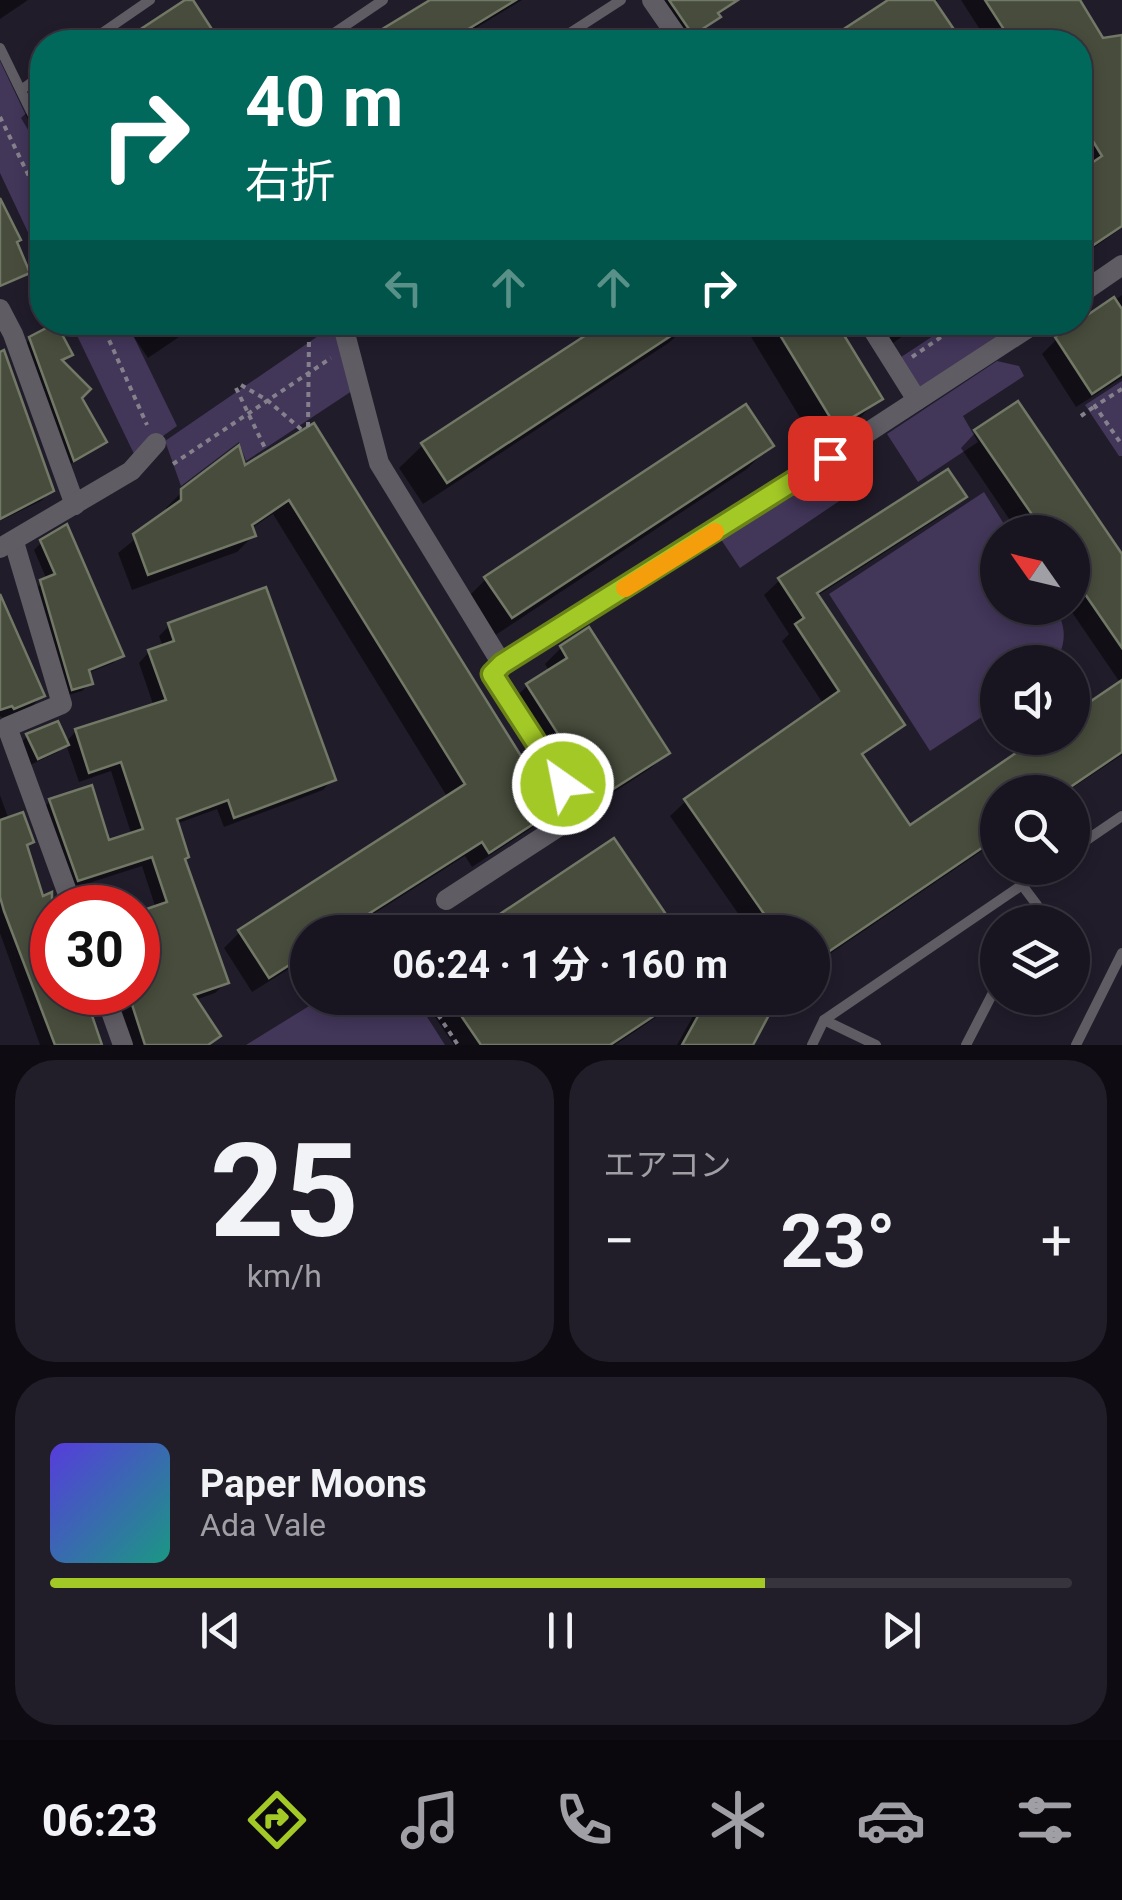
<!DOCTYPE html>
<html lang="ja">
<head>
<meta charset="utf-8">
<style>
  body { margin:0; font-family:Roboto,"Noto Sans JP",sans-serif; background:#221e29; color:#f1f3f6; height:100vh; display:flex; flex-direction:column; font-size:38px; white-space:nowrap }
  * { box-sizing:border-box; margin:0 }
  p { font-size:32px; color:#9f9fa5 }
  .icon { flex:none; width:55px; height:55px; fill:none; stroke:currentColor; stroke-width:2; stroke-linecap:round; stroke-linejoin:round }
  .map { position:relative; height:1045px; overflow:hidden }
  .sheet { display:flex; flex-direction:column; gap:15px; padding:15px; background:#0e0c12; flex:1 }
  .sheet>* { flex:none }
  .top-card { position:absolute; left:30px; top:30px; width:1062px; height:305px; border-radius:40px; box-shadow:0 5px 15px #0003,0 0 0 2px #37343e; background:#00695c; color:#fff; overflow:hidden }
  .needle { width:65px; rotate:304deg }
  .tools { position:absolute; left:980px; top:515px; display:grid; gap:20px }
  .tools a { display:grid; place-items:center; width:110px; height:110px; border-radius:50%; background:#191520; box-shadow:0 5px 15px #0003,0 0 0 2px #37343e; font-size:50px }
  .speed { position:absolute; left:30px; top:885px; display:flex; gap:20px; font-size:50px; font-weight:700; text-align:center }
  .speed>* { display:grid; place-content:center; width:130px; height:130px; border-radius:50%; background:#191520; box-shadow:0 5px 15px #0003,0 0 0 2px #37343e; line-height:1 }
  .speed .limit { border:15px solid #d22; background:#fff; color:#111 }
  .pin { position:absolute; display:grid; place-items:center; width:85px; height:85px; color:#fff; margin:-42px; border-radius:20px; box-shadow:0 5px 15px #0006 }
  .me { position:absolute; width:110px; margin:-55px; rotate:327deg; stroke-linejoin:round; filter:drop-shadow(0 0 8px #0008) }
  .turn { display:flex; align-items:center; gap:35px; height:210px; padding:0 50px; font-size:45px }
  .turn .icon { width:130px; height:130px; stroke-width:2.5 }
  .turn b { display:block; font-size:70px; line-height:85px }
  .lanes { display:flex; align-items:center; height:95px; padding:0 50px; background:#0003; justify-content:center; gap:50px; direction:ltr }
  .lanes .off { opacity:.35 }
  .big { font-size:75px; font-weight:700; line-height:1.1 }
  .sheet .widget { flex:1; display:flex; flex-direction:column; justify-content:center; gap:15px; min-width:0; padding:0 35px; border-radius:40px; background:#221e29 }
  .sheet .dial { align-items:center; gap:0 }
  .dial b { font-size:130px; line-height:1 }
  .song { display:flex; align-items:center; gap:30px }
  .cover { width:120px; height:120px; border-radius:15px; background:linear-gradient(135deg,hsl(250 70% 55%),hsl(170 70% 35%)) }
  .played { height:10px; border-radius:5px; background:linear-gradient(90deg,#a3c926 70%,#37343e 70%) }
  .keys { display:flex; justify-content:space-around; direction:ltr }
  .heat { display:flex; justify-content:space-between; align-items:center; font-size:55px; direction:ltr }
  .sheet .tiles { flex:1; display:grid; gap:15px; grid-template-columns:1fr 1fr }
  .widget:last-child { grid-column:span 2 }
  .trip { position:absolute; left:290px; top:915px; width:540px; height:100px; border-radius:50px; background:#191520; box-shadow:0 5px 15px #0003,0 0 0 2px #37343e; font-weight:700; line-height:100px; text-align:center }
  .tab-bar { display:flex; height:160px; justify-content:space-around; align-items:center; background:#0a080d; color:#9f9fa5 }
  .tab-bar .icon { width:70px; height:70px }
  .tab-bar .selected { color:#a3c926 }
  .tab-bar b { font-size:45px; color:#f1f3f6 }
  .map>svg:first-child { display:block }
  .green { fill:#423659 }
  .shadow { fill:#0007 }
  .building { fill:#474c3c; stroke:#727866; stroke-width:2.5 }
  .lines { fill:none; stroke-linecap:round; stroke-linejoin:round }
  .path { stroke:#84808c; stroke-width:4; stroke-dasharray:5 5; stroke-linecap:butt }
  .lane { stroke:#5f5c64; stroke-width:10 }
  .street { stroke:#5f5c64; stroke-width:20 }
  .route-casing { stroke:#6a8319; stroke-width:25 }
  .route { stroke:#a3c926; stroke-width:18 }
  .slow { stroke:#f59e0b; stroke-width:18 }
</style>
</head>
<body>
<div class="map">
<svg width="1122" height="1045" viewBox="0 0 1122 1045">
  <rect width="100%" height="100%" fill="#211c2a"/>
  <!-- green -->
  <g class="green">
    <polygon points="0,61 42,149 42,262 0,173"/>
    <polygon points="71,323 127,323 177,426 135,456"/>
    <polygon points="337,323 358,387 246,461 239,442 181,486 165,441"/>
    <polygon points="953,323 1024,323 919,392 898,359"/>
    <polygon points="997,361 1019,366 1024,376 963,416 978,442 918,482 887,434"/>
    <polygon points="1122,381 1122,456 1119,456 1085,405"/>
    <polygon points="849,450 862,465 863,485 740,568 718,535"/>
    <path d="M984,492L1009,532H998V608H1055C1067,627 1066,643 1056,662H998L997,707L930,751L829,594Z"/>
    <polygon points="322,998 415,998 445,1045 246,1045"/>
  </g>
  <!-- shadow -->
  <g class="shadow">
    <polygon points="0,0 28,0 0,19"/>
    <polygon points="434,0 522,0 453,42 365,42"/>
    <polygon points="657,0 738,0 685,40"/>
    <polygon points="893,0 938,0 933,3 950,28 935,42 829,42"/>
    <polygon points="961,0 1077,0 1101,40 1122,37 1122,228 1080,257 1080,174 1086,170 1080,159 1080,42 988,42"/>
    <polygon points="615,35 620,42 603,42"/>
    <polygon points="42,98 42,148 40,150 21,118"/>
    <polygon points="1122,295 1122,378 1076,407 1042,354 1057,339"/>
    <polygon points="124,322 201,322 148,358"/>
    <polygon points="690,322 670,342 423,504 399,468 423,445"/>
    <polygon points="742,322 833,322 879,398 861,417 816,444"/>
    <polygon points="866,322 922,322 885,349"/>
    <polygon points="30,339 70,354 61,363 104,442 66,467 22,347"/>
    <polygon points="0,354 52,490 41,501 0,521"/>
    <polygon points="313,427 520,759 554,808 538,824 472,867 465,856 345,932 308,932 308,957 252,992 224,948 240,932 448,798 273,514 250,529 253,536 237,552 132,590 118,553 166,514 166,508 183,491 243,468"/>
    <polygon points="976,432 1122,558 1122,755 1066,792 998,792 998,840 812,966 812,932 751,932 670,816 686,801 824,705 782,641 789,634 764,595 780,580 963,497 948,512 817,596 902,724 861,757 910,828 1042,738 1072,738 1121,684 1069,608 1072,608 1072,532 1018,532 961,448"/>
    <polygon points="770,446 747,469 488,640 463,602 486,579"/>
    <polygon points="42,542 121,655 113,663 88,673 90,683 82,691 65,696 33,590 47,580 34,550"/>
    <polygon points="0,593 42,696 32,706 3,718 0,716"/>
    <polygon points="169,626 333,779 323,790 224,827 217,809 176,824 183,860 226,982 215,993 195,1000 218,1036 209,1045 132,1045 115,992 138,992 138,915 156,909 142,866 67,890 40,812 50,801 107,843 132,836 111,771 79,782 66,744 58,752 30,765 20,744 27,736 65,743 76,731 154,707 139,663 149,652 163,647 159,636"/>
    <polygon points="561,648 667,752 651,768 582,813 511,702 527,686 550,672 545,664"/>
    <polygon points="0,795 9,820 31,841 25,848 42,899 51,895 57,908 52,908 52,992 100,1045 40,1045 0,933"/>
    <polygon points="614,841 675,932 477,932"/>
    <polygon points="422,998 668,998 671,1002 655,1018 615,1045 454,1045"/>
    <polygon points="703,998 776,998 750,1045 677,1045"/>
  </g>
  <!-- building -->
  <g class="building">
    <polygon points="185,0 193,0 213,31 196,42 121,42"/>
    <polygon points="430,0 516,0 447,42 361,42"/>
    <polygon points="669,0 738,0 718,13 721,17 693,35"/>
    <polygon points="888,0 934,0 953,28 932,42 824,42"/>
    <polygon points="985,0 1080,0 1103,38 1122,35 1122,226 1080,254 1080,171 1102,156 1080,120 1080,42 1012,42"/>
    <polygon points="0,198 21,240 17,242 30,273 0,286"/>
    <polygon points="1114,297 1122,309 1122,374 1092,394 1055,337"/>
    <polygon points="606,322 692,322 447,483 421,443"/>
    <polygon points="772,322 836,322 883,399 836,427"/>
    <polygon points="56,323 73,355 62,360 91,389 82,398 107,442 74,461 29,337"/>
    <polygon points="4,350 54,491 0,519 0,352"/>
    <polygon points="1018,401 1122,554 1122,648 1072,575 1072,532 1044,532 974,430"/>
    <polygon points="746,404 774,446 512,618 484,577"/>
    <polygon points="314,423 521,756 523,755 558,808 489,853 482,842 340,932 308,932 308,953 269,978 238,930 465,784 289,500 252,525 256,536 148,575 133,534 181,500 181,489 239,445 245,465"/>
    <polygon points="948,469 967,497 817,593 905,725 862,754 910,825 1038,738 1072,738 1072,714 1122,680 1122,752 1063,792 998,792 998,837 812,963 812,932 752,932 769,921 684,799 839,691 795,624 804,618 778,578"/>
    <polygon points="67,524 124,656 89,670 93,684 72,690 40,580 55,574 40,540"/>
    <polygon points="266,587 336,780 234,818 228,800 177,819 189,857 185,859 229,983 194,995 221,1036 208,1045 145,1045 128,992 138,992 138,912 167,902 152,857 78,881 49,799 92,785 109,840 143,829 121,762 89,773 75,729 166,700 148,650 174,641 168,623"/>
    <polygon points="0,594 45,696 14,709 12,706 0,710"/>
    <polygon points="589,627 670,753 599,798 526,684 567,658 560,646"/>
    <polygon points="58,721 69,745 38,759 26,734"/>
    <polygon points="23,812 34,842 27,845 43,896 52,892 52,992 84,992 102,1045 55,1045 4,911 0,897 0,820"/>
    <polygon points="614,838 678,932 473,932"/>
    <polygon points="449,998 681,998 610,1045 481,1045"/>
    <polygon points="708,998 778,998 753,1045 682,1045"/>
  </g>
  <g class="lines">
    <!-- path -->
    <g class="path">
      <polyline points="0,117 42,203"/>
      <polyline points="101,322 147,425"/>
      <polyline points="912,357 963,322"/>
      <polyline points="241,385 267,400 302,430"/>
      <polyline points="236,388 266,450"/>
      <polyline points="1122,389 1095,406 1122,445"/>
      <polyline points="1081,416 1095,406"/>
      <polyline points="308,427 309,337"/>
      <polyline points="173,464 331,358"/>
      <polyline points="427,998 458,1045"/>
    </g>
    <!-- lane -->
    <g class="lane">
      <polyline points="89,42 150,0"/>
      <polyline points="321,42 383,0"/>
      <polyline points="556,42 621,0"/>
      <polyline points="0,48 42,134"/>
      <polyline points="21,90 42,75"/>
      <polyline points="1072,850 1122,816"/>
      <polyline points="1022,885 1037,905 1028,922"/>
      <polyline points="824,1020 876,1045"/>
      <polyline points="812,1045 824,1020 1047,868"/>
      <polyline points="966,1045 998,983"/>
      <polyline points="1076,1045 1122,953"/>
    </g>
    <!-- street -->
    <g class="street">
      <polyline points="652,0 681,42"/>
      <polyline points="1080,294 1122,265"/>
      <polyline points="0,309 13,334 75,505"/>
      <polyline points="342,322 379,463 502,664"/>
      <polyline points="868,322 917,400"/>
      <polyline points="14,542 62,704 7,727 73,908"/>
      <polyline points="0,548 131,471 156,443"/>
      <polyline points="446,900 581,812 492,674 502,664 712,534 1037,322"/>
      <polyline points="104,992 123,1045"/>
    </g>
  </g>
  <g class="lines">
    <defs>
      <polyline id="route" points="563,784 492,674 502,664 830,458"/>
    </defs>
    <!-- route casing -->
    <use href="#route" class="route-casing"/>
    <!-- route -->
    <use href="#route" class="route"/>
    <!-- slow -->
    <polyline class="slow" points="625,588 715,532"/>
  </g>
</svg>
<div class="tools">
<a><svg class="needle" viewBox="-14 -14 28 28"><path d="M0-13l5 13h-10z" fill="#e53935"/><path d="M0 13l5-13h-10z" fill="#9f9fa5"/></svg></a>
<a><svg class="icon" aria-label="sound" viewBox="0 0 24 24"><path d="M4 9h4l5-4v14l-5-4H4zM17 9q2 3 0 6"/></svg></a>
<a><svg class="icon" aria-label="search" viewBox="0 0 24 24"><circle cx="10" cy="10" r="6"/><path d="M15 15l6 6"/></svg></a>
<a><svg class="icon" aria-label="layers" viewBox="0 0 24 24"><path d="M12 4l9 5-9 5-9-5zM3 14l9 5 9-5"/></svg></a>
</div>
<div class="speed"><div class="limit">30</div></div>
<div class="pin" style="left:830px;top:458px;background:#d93025"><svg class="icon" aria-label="arrive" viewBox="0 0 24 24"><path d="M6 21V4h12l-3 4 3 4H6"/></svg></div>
<svg class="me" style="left:563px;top:784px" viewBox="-20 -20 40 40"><circle r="17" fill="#a3c926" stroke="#fff" stroke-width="3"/><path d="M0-11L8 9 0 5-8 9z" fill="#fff"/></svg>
<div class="trip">06:24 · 1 分 · 160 m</div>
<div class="top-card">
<div class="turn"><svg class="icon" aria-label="right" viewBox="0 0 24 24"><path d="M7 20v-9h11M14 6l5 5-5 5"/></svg><div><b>40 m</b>右折</div></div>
<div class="lanes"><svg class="icon off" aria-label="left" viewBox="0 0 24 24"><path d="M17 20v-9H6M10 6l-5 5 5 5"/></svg><svg class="icon off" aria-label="ahead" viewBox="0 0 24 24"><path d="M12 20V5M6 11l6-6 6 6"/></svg><svg class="icon off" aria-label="ahead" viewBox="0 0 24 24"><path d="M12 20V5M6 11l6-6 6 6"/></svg><svg class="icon" aria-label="right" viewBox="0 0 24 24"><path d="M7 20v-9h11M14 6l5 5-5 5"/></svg></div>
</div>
</div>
<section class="sheet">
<div class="tiles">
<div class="widget dial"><b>25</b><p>km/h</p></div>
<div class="widget"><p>エアコン</p>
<div class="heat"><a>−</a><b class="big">23°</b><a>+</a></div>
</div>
<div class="widget">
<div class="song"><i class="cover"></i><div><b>Paper Moons</b><p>Ada Vale</p></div></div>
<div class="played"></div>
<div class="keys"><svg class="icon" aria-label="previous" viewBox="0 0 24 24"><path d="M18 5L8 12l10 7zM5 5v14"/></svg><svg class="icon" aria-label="pause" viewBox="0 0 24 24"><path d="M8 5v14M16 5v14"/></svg><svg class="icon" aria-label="next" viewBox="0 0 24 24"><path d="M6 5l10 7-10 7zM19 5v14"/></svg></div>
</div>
</div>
</section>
<nav class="tab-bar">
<b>06:23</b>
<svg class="icon selected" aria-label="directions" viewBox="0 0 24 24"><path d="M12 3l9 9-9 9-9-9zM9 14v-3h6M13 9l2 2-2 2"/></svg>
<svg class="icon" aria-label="music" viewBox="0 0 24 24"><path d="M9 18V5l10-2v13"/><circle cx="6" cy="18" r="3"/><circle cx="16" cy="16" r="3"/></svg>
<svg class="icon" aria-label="phone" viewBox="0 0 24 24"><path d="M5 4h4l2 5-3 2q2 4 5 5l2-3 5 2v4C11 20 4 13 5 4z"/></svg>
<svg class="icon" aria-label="climate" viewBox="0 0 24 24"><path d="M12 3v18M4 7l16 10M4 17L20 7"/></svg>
<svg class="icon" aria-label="car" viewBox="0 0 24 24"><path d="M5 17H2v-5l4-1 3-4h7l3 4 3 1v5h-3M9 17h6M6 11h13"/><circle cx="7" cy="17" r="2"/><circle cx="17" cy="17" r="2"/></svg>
<svg class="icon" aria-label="filters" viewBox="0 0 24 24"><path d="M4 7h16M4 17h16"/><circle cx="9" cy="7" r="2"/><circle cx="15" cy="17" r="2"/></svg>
</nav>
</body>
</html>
